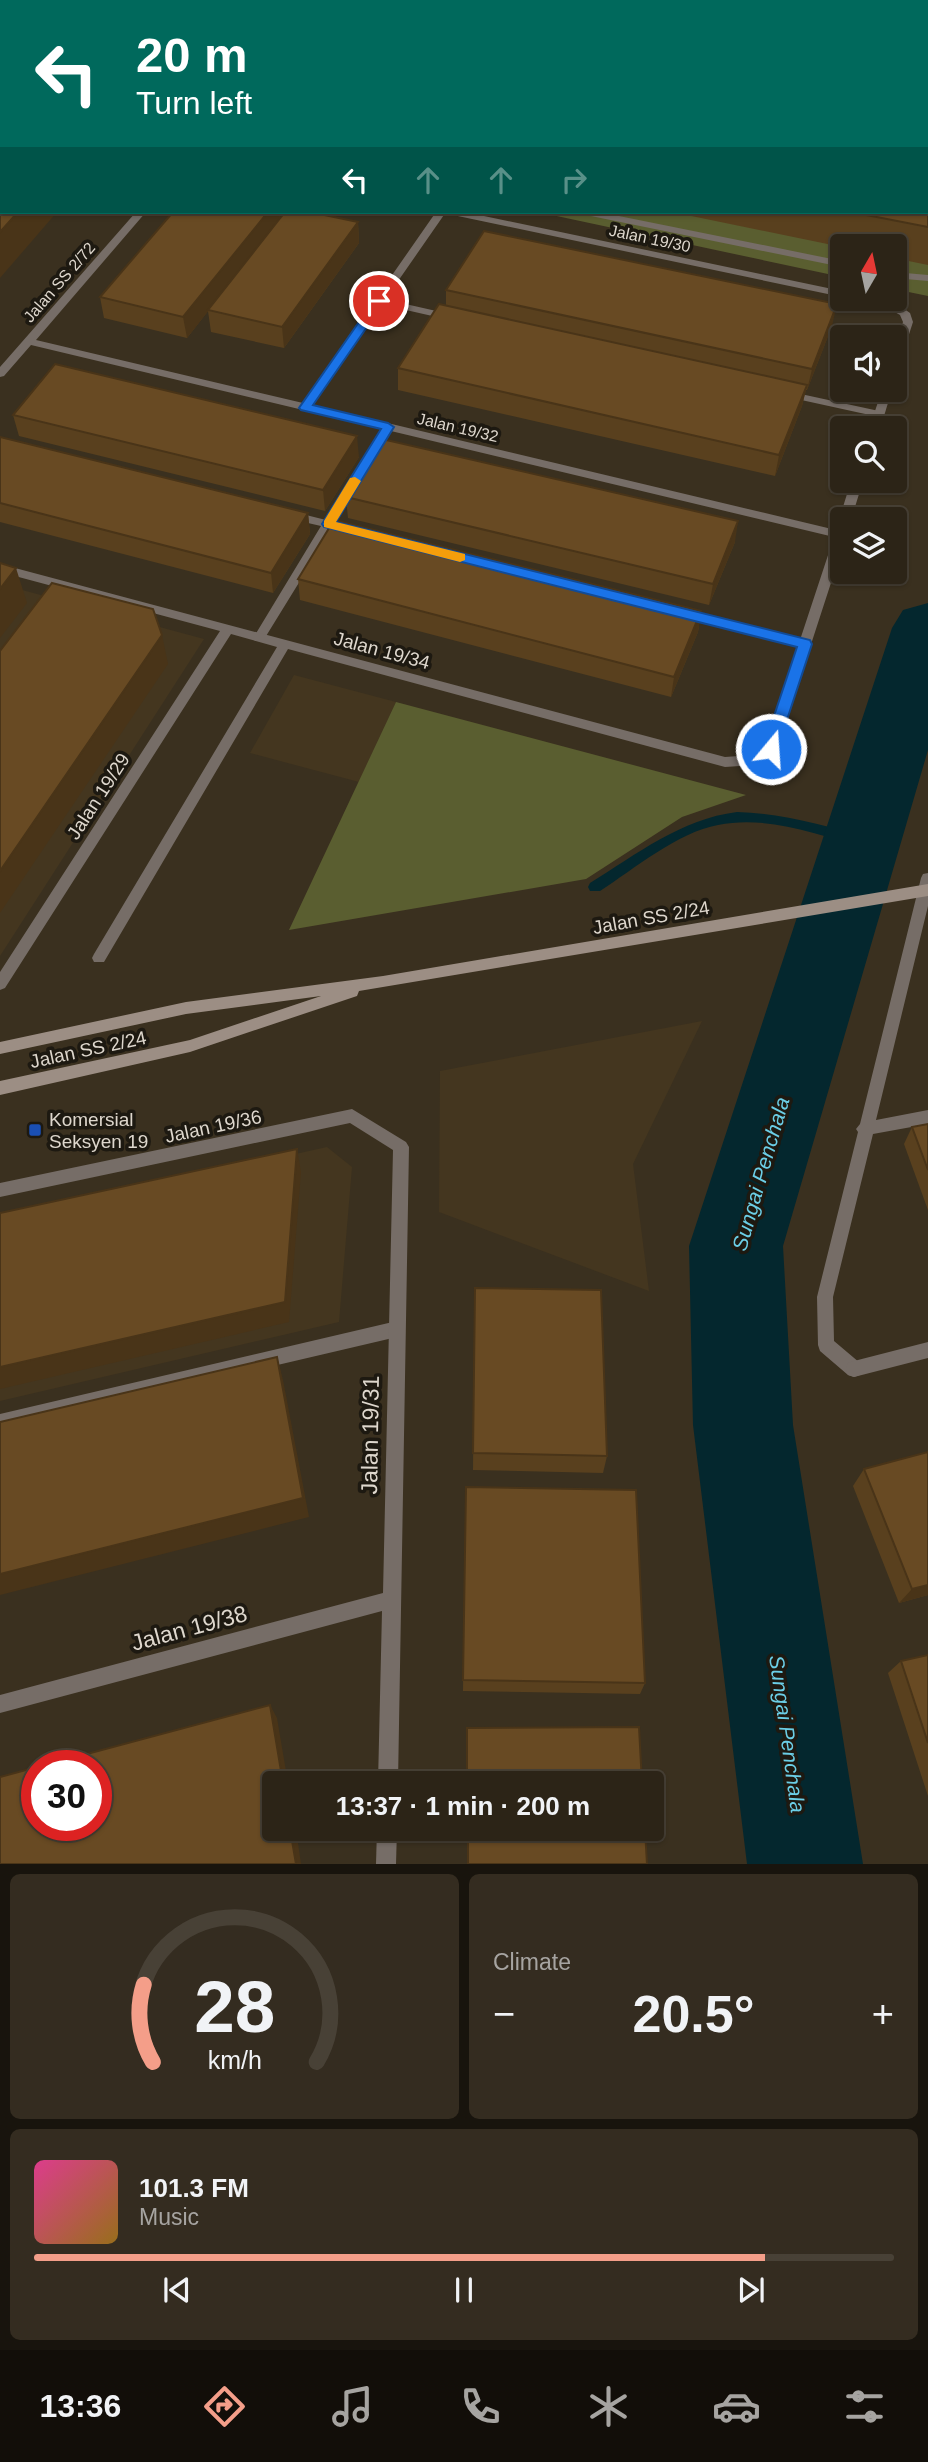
<!DOCTYPE html>
<html lang="en">
<head>
<meta charset="utf-8">
<style>
  body { margin:0; font-family:Helvetica,sans-serif; background:#342c20; color:#f1f3f6; height:100vh; display:flex; flex-direction:column; font-size:26px; white-space:nowrap }
  * { box-sizing:border-box; margin:0 }
  p { font-size:23px; color:#a6a4a1 }
  .icon { flex:none; width:38px; height:38px; fill:none; stroke:currentColor; stroke-width:2; stroke-linecap:round; stroke-linejoin:round }
  .map { position:relative; height:1864px; overflow:hidden }
  .drawer { display:flex; flex-direction:column; gap:10px; padding:10px; background:#18140d; flex:1 }
  .drawer>* { flex:none }
  .guide { position:absolute; left:0px; top:0px; width:929px; height:214px; box-shadow:0 2px 5px #0004,0 0 0 2px #484136; background:#00695c; color:#fff; overflow:hidden }
  .needle { width:46px; rotate:9deg }
  .controls { position:absolute; left:830px; top:234px; display:grid; gap:14px }
  .controls a { display:grid; place-items:center; width:77px; height:77px; border-radius:7px; background:#2c2417; box-shadow:0 2px 5px #0004,0 0 0 2px #484136; font-size:35px }
  .speed { position:absolute; left:21px; top:1750px; display:flex; gap:14px; font-size:35px; font-weight:700; text-align:center }
  .speed>* { display:grid; place-content:center; width:91px; height:91px; border-radius:50%; background:#2c2417; box-shadow:0 2px 5px #0004,0 0 0 2px #484136; line-height:1 }
  .speed .limit { border:10px solid #d22; background:#fff; color:#111 }
  .pin { position:absolute; display:grid; place-items:center; width:60px; height:60px; color:#fff; margin:-30px; border:4px solid #fff; border-radius:50%; box-shadow:0 2px 7px #0007 }
  .me { position:absolute; width:77px; margin:-38px; rotate:18deg; stroke-linejoin:round; filter:drop-shadow(0 0 5px #0008) }
  .turn { display:flex; align-items:center; gap:24px; height:147px; padding:0 21px; font-size:32px }
  .turn .icon { width:91px; height:91px; stroke-width:2.5 }
  .turn b { display:block; font-size:49px; line-height:60px }
  .lanes { display:flex; align-items:center; height:66px; padding:0 21px; background:#0003; justify-content:center; gap:35px; direction:ltr }
  .lanes .off { opacity:.35 }
  .big { font-size:52px; font-weight:700; line-height:1.1 }
  .drawer .tile { flex:1; display:flex; flex-direction:column; justify-content:center; gap:10px; min-width:0; padding:0 24px; border-radius:10px; background:#342c20 }
  .drawer .dial { align-items:center; gap:0 }
  .dial svg { height:182px; overflow:visible; fill:none; stroke:#484136; stroke-width:7; stroke-linecap:round; text-anchor:middle }
  .dial text { fill:#f1f3f6; stroke:none }
  .song { display:flex; align-items:center; gap:21px }
  .cover { width:84px; height:84px; border-radius:10px; background:linear-gradient(135deg,hsl(330 70% 55%),hsl(40 70% 35%)) }
  .played { height:7px; border-radius:4px; background:linear-gradient(90deg,#f49e89 85%,#484136 85%) }
  .keys { display:flex; justify-content:space-around; direction:ltr }
  .heat { display:flex; justify-content:space-between; align-items:center; font-size:38px; direction:ltr }
  .drawer .tiles { flex:1; display:grid; gap:10px; grid-template-columns:1fr 1fr }
  .tile:last-child { grid-column:span 2 }
  .trip { position:absolute; left:262px; top:1771px; width:402px; height:70px; border-radius:7px; background:#2c2417; box-shadow:0 2px 5px #0004,0 0 0 2px #484136; font-weight:700; line-height:70px; text-align:center }
  .menu { display:flex; height:112px; justify-content:space-around; align-items:center; background:#120e09; color:#a6a4a1 }
  .menu .icon { width:49px; height:49px }
  .menu .on { color:#f49e89 }
  .menu b { font-size:32px; color:#f1f3f6 }
  .map>svg:first-child { display:block }
  .built { fill:#44361f }
  .green { fill:#5a5e30 }
  .lines { fill:none; stroke-linecap:round; stroke-linejoin:round }
  .stream { fill:#04272e; fill-rule:evenodd }
  .river { fill:#04272e; fill-rule:evenodd }
  .service { fill:#766d67; fill-rule:evenodd }
  .minor { fill:#766d67; fill-rule:evenodd }
  .secondary { fill:#9c8e84; fill-rule:evenodd }
  .wall { fill:#59401e }
  .shaded-wall { fill:#493418 }
  .building { fill:#684a23; stroke:#493418; stroke-width:2 }
  .route { fill:#1a73e8; stroke:#114b97; stroke-width:2 }
  .slow { fill:#f59e0b }
  .transit-dot { fill:#1a4fb4; stroke:#1d1911; stroke-width:2.5 }
  .labels { text-anchor:middle; stroke-width:7; stroke-linejoin:round; paint-order:stroke }
  .far-street-label { font-size:16px; fill:#ded7cd; stroke:#1d1911 }
  .street-label { font-size:19px; fill:#ded7cd; stroke:#1d1911 }
  .poi-label { font-size:19px; fill:#ded7cd; stroke:#1d1911; text-anchor:start }
  .water-label { font-size:21px; font-style:italic; fill:#6bcee6; stroke:#1d1911 }
  .near-street-label { font-size:23px; fill:#ded7cd; stroke:#1d1911 }
</style>
</head>
<body>
<div class="map">
<svg width="928" height="1864" viewBox="0 0 928 1864">
  <rect width="100%" height="100%" fill="#3a301f"/>
  <!-- built -->
  <g class="built">
    <polygon points="0,584 204,639 0,956"/>
    <polygon points="294,675 396,702 359,782 250,753"/>
    <polygon points="702,1021 633,1164 649,1291 439,1212 440,1071"/>
    <polygon points="327,1147 352,1167 339,1322 0,1401 0,1220"/>
  </g>
  <!-- green -->
  <g class="green">
    <polygon points="367,0 928,0 928,296 894,289 894,247 842,247 842,277 538,212 928,212 928,2 365,2"/>
    <polygon points="396,702 746,795 682,817 586,879 289,930"/>
  </g>
  <g class="lines">
    <!-- stream -->
    <path class="stream" d="M737,812C781,813 825,825 867,838L869,842L862,847C816,834 766,815 718,825C678,832 634,869 600,891H590L588,887L590,883C637,854 681,819 737,812Z"/>
    <!-- river -->
    <polygon class="river" points="928,603 928,750 783,1246 793,1425 863,1864 747,1864 693,1425 689,1246 892,628 903,610"/>
    <!-- service -->
    <g class="service">
      <polygon points="581,212 599,212 842,261 842,267 586,215"/>
      <polygon points="894,272 928,275 928,281 894,278"/>
      <polygon points="379,298 454,315 455,317 450,320 375,303 375,299"/>
      <polygon points="787,391 879,411 884,414 879,417 783,396 783,392"/>
      <polygon points="388,424 393,427 336,522 352,526 354,529 348,533 332,529 263,641 255,641 253,638 255,635 321,526 286,518 284,515 290,511 326,520 384,425"/>
      <polygon points="684,609 805,640 811,644 805,648 680,616 678,613"/>
      <polygon points="928,873 928,906 876,1120 928,1110 928,1124 873,1134 833,1297 834,1341 860,1363 862,1369 860,1375 854,1377 848,1375 820,1351 818,1345 817,1297 858,1132 856,1129 860,1124 921,878 923,874"/>
      <polygon points="397,1321 403,1323 405,1329 403,1335 397,1337 0,1430 0,1414"/>
    </g>
    <!-- minor -->
    <g class="minor">
      <polygon points="7,0 16,0 6,2"/>
      <polygon points="321,0 329,0 320,2"/>
      <polygon points="0,7 2,7 0,14"/>
      <rect x="0" y="21" width="2" height="6"/>
      <polygon points="136,212 146,212 36,340 303,403 436,212 446,212 312,405 836,530 842,526 842,549 776,752 755,765 725,767 288,649 104,962 94,962 92,958 94,954 277,647 231,634 5,988 0,990 0,972 220,631 0,572 0,564 725,757 752,755 765,746 834,537 31,345 4,376 0,377 0,367"/>
      <polygon points="448,212 465,212 842,291 842,297 453,215"/>
      <path d="M859,299C878,299 895,301 910,313L913,322L898,368L894,369V349L903,322L900,315L886,307Z"/>
      <polygon points="882,390 892,390 880,429 869,429"/>
      <polygon points="851,481 863,481 851,520 842,520 842,523 839,520"/>
      <polygon points="352,1109 406,1142 409,1147 398,1783 378,1783 382,1611 0,1713 0,1695 383,1593 393,1150 350,1123 0,1197 0,1183"/>
      <polygon points="928,1342 928,1358 854,1377 848,1375 846,1369 848,1363 854,1361"/>
      <polygon points="377,1829 397,1829 396,1864 376,1864"/>
    </g>
    <!-- secondary -->
    <polygon class="secondary" points="928,884 928,896 359,991 357,996 190,1052 0,1095 0,1081 190,1040 321,996 186,1014 0,1054 0,1042 186,1002 383,976"/>
  </g>
  <!-- wall -->
  <g class="wall">
    <polygon points="221,0 243,0 241,2 230,2"/>
    <polygon points="928,0 928,265 894,258 894,247 842,247 672,212 928,212"/>
    <polygon points="279,212 280,218 358,222 359,243 284,348 211,332 208,311 187,338 104,318 100,297"/>
    <polygon points="446,290 832,326 807,390 806,390 802,406 775,476 398,390 398,368 446,306"/>
    <polygon points="13,415 359,457 325,511 19,436"/>
    <polygon points="0,437 308,513 310,534 273,593 0,522"/>
    <polygon points="346,497 735,542 709,605 348,518"/>
    <polygon points="298,579 701,611 698,632 671,697 300,600"/>
    <polygon points="928,1124 928,1210 904,1144 912,1127"/>
    <polygon points="475,1288 607,1456 603,1473 473,1470"/>
    <polygon points="928,1452 928,1595 899,1603 853,1486 864,1469"/>
    <polygon points="466,1487 645,1683 640,1694 463,1691"/>
    <polygon points="928,1655 928,1796 888,1673 901,1661"/>
  </g>
  <!-- shaded-wall -->
  <g class="shaded-wall">
    <polygon points="483,0 508,0 507,2 481,2"/>
    <polygon points="2,107 2,151 0,153 0,109"/>
    <polygon points="18,212 57,212 0,278 0,232"/>
    <polygon points="268,212 279,212 280,220 187,338 183,317"/>
    <polygon points="358,222 359,243 284,348 282,327"/>
    <polygon points="837,304 832,326 807,390 812,369"/>
    <polygon points="807,385 802,406 775,476 779,455"/>
    <polygon points="357,436 359,457 325,511 323,490"/>
    <polygon points="308,513 310,534 273,593 271,573"/>
    <polygon points="738,521 735,542 709,605 713,584"/>
    <polygon points="16,568 27,603 0,638 0,589"/>
    <polygon points="701,611 698,632 671,697 674,677"/>
    <polygon points="162,635 168,664 0,913 0,871"/>
    <polygon points="297,1149 301,1172 289,1322 0,1389 0,1367"/>
    <polygon points="277,1357 283,1380 309,1517 0,1595 0,1574"/>
    <polygon points="928,1585 928,1595 899,1603 912,1589"/>
    <polygon points="270,1705 277,1718 288,1783 283,1783"/>
    <polygon points="290,1829 296,1829 301,1864 296,1864"/>
  </g>
  <!-- building -->
  <g class="building">
    <polygon points="364,0 483,0 481,2 362,2"/>
    <polygon points="541,0 928,0 928,227 851,212 928,212 928,2 540,2"/>
    <polygon points="0,25 2,26 2,107 0,109"/>
    <polygon points="2,132 2,212 18,212 0,232 0,134"/>
    <polygon points="173,212 268,212 183,317 100,297"/>
    <polygon points="285,212 310,212 358,222 282,327 208,310"/>
    <polygon points="484,231 837,304 812,369 446,290"/>
    <polygon points="439,304 807,385 779,455 398,368"/>
    <polygon points="55,364 357,436 323,490 13,415"/>
    <polygon points="0,437 308,513 271,573 0,503"/>
    <polygon points="382,439 738,521 713,584 346,497"/>
    <polygon points="334,520 701,611 674,677 298,579"/>
    <polygon points="0,563 16,568 0,589"/>
    <polygon points="52,583 153,609 162,635 0,871 0,651"/>
    <polygon points="928,1124 928,1170 912,1127"/>
    <polygon points="297,1149 285,1302 0,1367 0,1213"/>
    <polygon points="475,1288 601,1290 607,1456 473,1453"/>
    <polygon points="277,1357 303,1498 0,1574 0,1422"/>
    <polygon points="928,1452 928,1585 912,1589 864,1469"/>
    <polygon points="466,1487 636,1490 645,1683 463,1680"/>
    <polygon points="928,1655 928,1743 901,1661"/>
    <polygon points="270,1705 283,1783 275,1783 275,1829 290,1829 296,1864 0,1864 0,1777 37,1767 37,1825 96,1825 96,1766 42,1766"/>
    <polygon points="639,1727 642,1783 467,1783 467,1728"/>
    <polygon points="468,1829 645,1829 647,1864 468,1864"/>
  </g>
  <!-- route -->
  <polygon class="route" points="375,299 385,301 313,405 388,423 394,427 336,522 810,640 812,644 776,753 771,754 763,749 797,647 324,527 322,524 381,429 301,410 299,408"/>
  <!-- slow -->
  <polygon class="slow" points="355,477 361,481 336,522 465,554 465,560 460,562 324,527 324,521 350,478"/>
  <!-- markers -->
  <rect class="transit-dot" x="28" y="1123" width="14" height="14" rx="3.5"/>
  <g class="labels">
    <!-- far-street labels -->
    <g class="far-street-label">
      <text transform="translate(650 238) rotate(12)" y="6">Jalan 19/30</text>
      <text transform="translate(59 282) rotate(-49)" y="6">Jalan SS 2/72</text>
      <text transform="translate(458 427) rotate(13)" y="6">Jalan 19/32</text>
    </g>
    <!-- street labels -->
    <g class="street-label">
      <text transform="translate(382 650) rotate(15)" y="7">Jalan 19/34</text>
      <text transform="translate(98 796) rotate(-57)" y="7">Jalan 19/29</text>
      <text transform="translate(651 917) rotate(-10)" y="7">Jalan SS 2/24</text>
      <text transform="translate(88 1049) rotate(-12)" y="7">Jalan SS 2/24</text>
      <text transform="translate(213 1126) rotate(-12)" y="7">Jalan 19/36</text>
    </g>
    <!-- poi labels -->
    <g class="poi-label">
      <text x="49" y="1126">Komersial<tspan x="49" dy="22">Seksyen 19</tspan></text>
    </g>
    <!-- water labels -->
    <g class="water-label">
      <text transform="translate(761 1174) rotate(-74)" y="7">Sungai Penchala</text>
      <text transform="translate(787 1734) rotate(82)" y="7">Sungai Penchala</text>
    </g>
    <!-- near-street labels -->
    <g class="near-street-label">
      <text transform="translate(370 1435) rotate(-89)" y="8">Jalan 19/31</text>
      <text transform="translate(189 1628) rotate(-15)" y="8">Jalan 19/38</text>
    </g>
  </g>
</svg>
<div class="controls">
<a><svg class="needle" viewBox="-14 -14 28 28"><path d="M0-13l5 13h-10z" fill="#e53935"/><path d="M0 13l5-13h-10z" fill="#a6a4a1"/></svg></a>
<a><svg class="icon" aria-label="sound" viewBox="0 0 24 24"><path d="M4 9h4l5-4v14l-5-4H4zM17 9q2 3 0 6"/></svg></a>
<a><svg class="icon" aria-label="search" viewBox="0 0 24 24"><circle cx="10" cy="10" r="6"/><path d="M15 15l6 6"/></svg></a>
<a><svg class="icon" aria-label="layers" viewBox="0 0 24 24"><path d="M12 4l9 5-9 5-9-5zM3 14l9 5 9-5"/></svg></a>
</div>
<div class="speed"><div class="limit">30</div></div>
<div class="pin" style="left:379px;top:301px;background:#d93025"><svg class="icon" aria-label="arrive" viewBox="0 0 24 24"><path d="M6 21V4h12l-3 4 3 4H6"/></svg></div>
<svg class="me" style="left:771px;top:749px" viewBox="-20 -20 40 40"><circle r="17" fill="#1a73e8" stroke="#fff" stroke-width="3"/><path d="M0-11L8 9 0 5-8 9z" fill="#fff"/></svg>
<div class="trip">13:37 · 1 min · 200 m</div>
<div class="guide">
<div class="turn"><svg class="icon" aria-label="left" viewBox="0 0 24 24"><path d="M17 20v-9H6M10 6l-5 5 5 5"/></svg><div><b>20 m</b>Turn left</div></div>
<div class="lanes"><svg class="icon" aria-label="left" viewBox="0 0 24 24"><path d="M17 20v-9H6M10 6l-5 5 5 5"/></svg><svg class="icon off" aria-label="ahead" viewBox="0 0 24 24"><path d="M12 20V5M6 11l6-6 6 6"/></svg><svg class="icon off" aria-label="ahead" viewBox="0 0 24 24"><path d="M12 20V5M6 11l6-6 6 6"/></svg><svg class="icon off" aria-label="right" viewBox="0 0 24 24"><path d="M7 20v-9h11M14 6l5 5-5 5"/></svg></div>
</div>
</div>
<section class="drawer">
<div class="tiles">
<div class="tile dial"><svg viewBox="0 0 100 80">
<path d="M14 69A42 42 0 1 1 86 69"/>
<path d="M14 69A42 42 0 0 1 10 35" stroke="#f49e89"/>
<text x="50" y="56" font-size="32" font-weight="700">28</text>
<text x="50" y="72" font-size="11">km/h</text>
</svg></div>
<div class="tile"><p>Climate</p>
<div class="heat"><a>−</a><b class="big">20.5°</b><a>+</a></div>
</div>
<div class="tile">
<div class="song"><i class="cover"></i><div><b>101.3 FM</b><p>Music</p></div></div>
<div class="played"></div>
<div class="keys"><svg class="icon" aria-label="previous" viewBox="0 0 24 24"><path d="M18 5L8 12l10 7zM5 5v14"/></svg><svg class="icon" aria-label="pause" viewBox="0 0 24 24"><path d="M8 5v14M16 5v14"/></svg><svg class="icon" aria-label="next" viewBox="0 0 24 24"><path d="M6 5l10 7-10 7zM19 5v14"/></svg></div>
</div>
</div>
</section>
<nav class="menu">
<b>13:36</b>
<svg class="icon on" aria-label="directions" viewBox="0 0 24 24"><path d="M12 3l9 9-9 9-9-9zM9 14v-3h6M13 9l2 2-2 2"/></svg>
<svg class="icon" aria-label="music" viewBox="0 0 24 24"><path d="M9 18V5l10-2v13"/><circle cx="6" cy="18" r="3"/><circle cx="16" cy="16" r="3"/></svg>
<svg class="icon" aria-label="phone" viewBox="0 0 24 24"><path d="M5 4h4l2 5-3 2q2 4 5 5l2-3 5 2v4C11 20 4 13 5 4z"/></svg>
<svg class="icon" aria-label="climate" viewBox="0 0 24 24"><path d="M12 3v18M4 7l16 10M4 17L20 7"/></svg>
<svg class="icon" aria-label="car" viewBox="0 0 24 24"><path d="M5 17H2v-5l4-1 3-4h7l3 4 3 1v5h-3M9 17h6M6 11h13"/><circle cx="7" cy="17" r="2"/><circle cx="17" cy="17" r="2"/></svg>
<svg class="icon" aria-label="filters" viewBox="0 0 24 24"><path d="M4 7h16M4 17h16"/><circle cx="9" cy="7" r="2"/><circle cx="15" cy="17" r="2"/></svg>
</nav>
</body>
</html>
